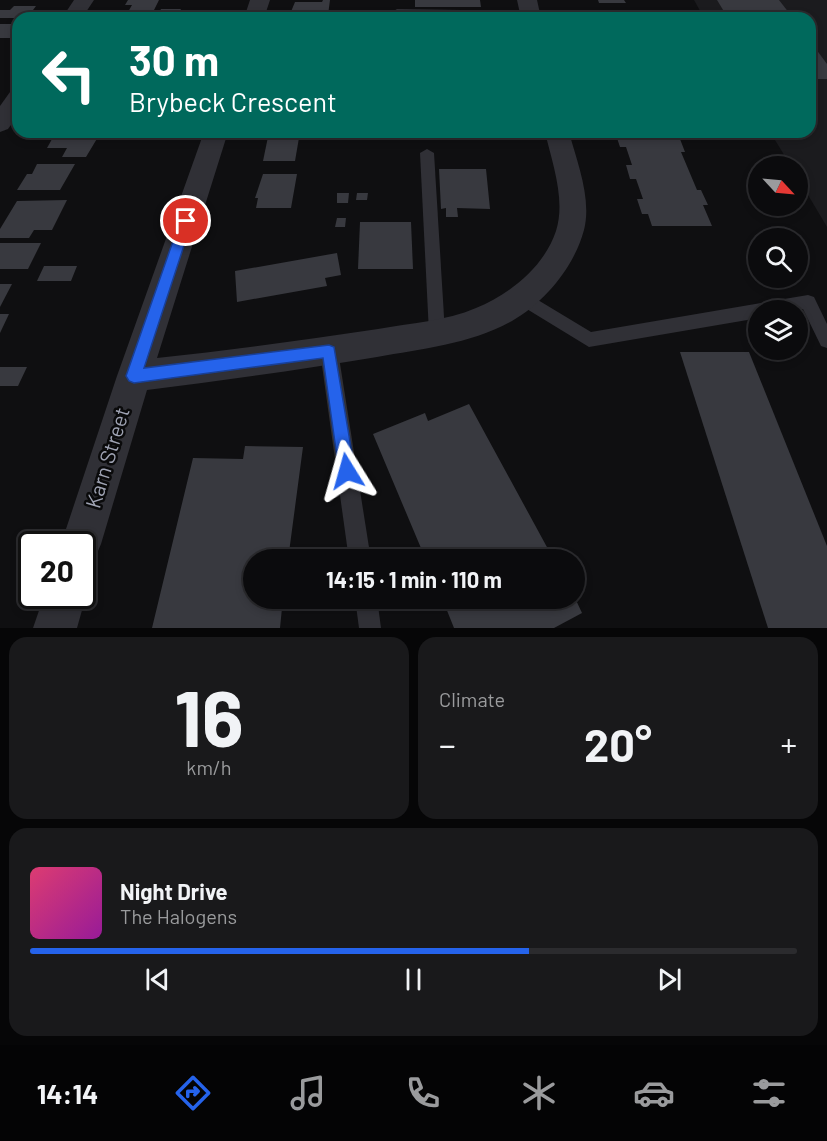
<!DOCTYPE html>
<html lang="en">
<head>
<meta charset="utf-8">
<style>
  body { margin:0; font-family:Barlow,sans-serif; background:#19191b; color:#f1f3f6; height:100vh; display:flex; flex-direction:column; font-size:22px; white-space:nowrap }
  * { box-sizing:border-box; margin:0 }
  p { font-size:20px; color:#9a9b9d }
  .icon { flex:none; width:33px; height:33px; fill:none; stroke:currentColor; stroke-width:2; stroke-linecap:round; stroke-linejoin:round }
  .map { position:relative; height:628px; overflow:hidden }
  .panel { display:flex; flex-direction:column; gap:9px; padding:9px; background:#060607; flex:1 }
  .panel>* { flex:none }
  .hud { position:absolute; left:12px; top:12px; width:804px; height:126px; border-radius:18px; box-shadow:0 3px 9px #0003,0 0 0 2px #2b2b2e; background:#00695c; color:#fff; overflow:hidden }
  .needle { width:39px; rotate:116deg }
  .buttons { position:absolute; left:748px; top:156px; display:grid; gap:12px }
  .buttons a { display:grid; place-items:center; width:60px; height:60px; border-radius:50%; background:#0b0b0d; box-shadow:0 3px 9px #0003,0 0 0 2px #2b2b2e; font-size:30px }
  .speed { position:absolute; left:18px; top:531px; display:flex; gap:12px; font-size:30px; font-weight:700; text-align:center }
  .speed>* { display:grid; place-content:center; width:78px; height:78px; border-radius:50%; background:#0b0b0d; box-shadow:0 3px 9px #0003,0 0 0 2px #2b2b2e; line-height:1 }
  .speed .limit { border:3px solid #111; border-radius:9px; background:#fff; color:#111 }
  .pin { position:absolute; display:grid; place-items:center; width:51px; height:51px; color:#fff; margin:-26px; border:3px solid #fff; border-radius:50%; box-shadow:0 2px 6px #0007 }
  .me { position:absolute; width:66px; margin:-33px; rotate:352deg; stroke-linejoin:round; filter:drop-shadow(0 0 4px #0008) }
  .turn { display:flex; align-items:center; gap:21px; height:126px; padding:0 18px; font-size:27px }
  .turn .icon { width:78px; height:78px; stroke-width:2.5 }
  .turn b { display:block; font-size:42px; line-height:51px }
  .big { font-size:45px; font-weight:700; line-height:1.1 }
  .panel .card { flex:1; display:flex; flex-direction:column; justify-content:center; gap:9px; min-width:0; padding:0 21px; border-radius:18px; background:#19191b }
  .panel .dial { align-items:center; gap:0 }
  .dial b { font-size:78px; line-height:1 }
  .song { display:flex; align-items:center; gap:18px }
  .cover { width:72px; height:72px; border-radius:9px; background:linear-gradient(135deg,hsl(340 70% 55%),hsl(300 70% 35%)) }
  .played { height:6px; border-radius:3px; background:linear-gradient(90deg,#2563eb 65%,#2b2b2e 65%) }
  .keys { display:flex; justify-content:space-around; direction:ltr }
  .heat { display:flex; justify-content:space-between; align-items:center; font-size:33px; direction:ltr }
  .panel .tiles { flex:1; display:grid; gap:9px; grid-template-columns:1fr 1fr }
  .card:last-child { grid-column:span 2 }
  .trip { position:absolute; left:243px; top:549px; width:342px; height:60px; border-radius:30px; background:#0b0b0d; box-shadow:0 3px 9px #0003,0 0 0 2px #2b2b2e; font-weight:700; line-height:60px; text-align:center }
  .tab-bar { display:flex; height:96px; justify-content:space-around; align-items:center; background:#040405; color:#9a9b9d }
  .tab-bar .icon { width:42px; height:42px }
  .tab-bar .current { color:#2563eb }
  .tab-bar b { font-size:27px; color:#f1f3f6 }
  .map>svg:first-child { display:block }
  .built { fill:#1b1b1e }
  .building { fill:#38393f }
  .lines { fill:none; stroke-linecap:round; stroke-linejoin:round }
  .lane { fill:#303036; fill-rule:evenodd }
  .street { fill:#303036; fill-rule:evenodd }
  .route { fill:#2563eb; stroke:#184099; stroke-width:1.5 }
  .labels { text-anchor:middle; stroke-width:5; stroke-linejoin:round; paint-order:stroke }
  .street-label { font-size:21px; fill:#9fa3b3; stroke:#0a0a0b }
</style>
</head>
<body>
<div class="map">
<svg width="827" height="628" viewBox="0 0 827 628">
  <rect width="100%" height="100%" fill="#0f0f11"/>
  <!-- built -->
  <polygon class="built" points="694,0 827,0 827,227 798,178 798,166 791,166 770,132 810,132 810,18 704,18"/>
  <!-- building -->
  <g class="building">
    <polygon points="128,0 159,0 153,12 128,12 132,5 125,5"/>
    <polygon points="323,0 330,0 328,15 290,14 295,2 322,2"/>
    <polygon points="415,0 480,0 481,7 415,7"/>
    <polygon points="598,0 624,0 626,3 599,3"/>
    <polygon points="717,0 779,0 793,18 728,18"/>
    <polygon points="14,6 36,6 27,18 0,18 0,10 10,10"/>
    <polygon points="161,9 181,9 178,15 158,15"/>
    <polygon points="0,24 18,24 18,27 10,38 0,38"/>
    <polygon points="810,41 827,64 827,79 810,79"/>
    <polygon points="56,132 101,132 86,157 62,157 67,148 47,148"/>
    <polygon points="269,132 300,132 295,161 263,161"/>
    <polygon points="621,132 673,132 676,139 680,139 685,152 681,152 697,190 701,190 708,205 703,205 712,226 652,226 648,214 642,214 637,199 643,199 636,179 630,179 626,165 632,165 626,147 620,147 616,135 622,135"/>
    <polygon points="37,164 75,164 60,190 17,190 27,174 32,174"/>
    <polygon points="439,169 486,169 490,209 457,208 458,217 446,217 446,208 441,209"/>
    <polygon points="263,174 297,174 291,208 256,208 258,198 255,198"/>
    <polygon points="337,193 349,193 348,203 337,203"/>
    <polygon points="357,193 368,193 367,200 356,200"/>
    <polygon points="67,200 52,230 34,230 29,238 0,238 0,229 17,201"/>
    <polygon points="337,218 346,218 345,227 335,227"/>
    <polygon points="360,222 411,222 413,269 358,269"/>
    <polygon points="0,243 41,243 28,269 0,269"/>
    <polygon points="337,253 341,275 325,278 327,286 237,302 235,271"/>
    <polygon points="44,266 77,266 71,281 37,281"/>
    <polygon points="0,284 12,284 0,307"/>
    <polygon points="0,314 9,314 0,333"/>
    <polygon points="680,352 749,352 827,546 827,628 768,628"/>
    <polygon points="0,367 27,367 18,386 0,386"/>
    <polygon points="469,404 554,560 426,560 373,434 425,413 428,421"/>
    <polygon points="245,446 303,447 288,560 254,560 254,598 283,598 280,628 152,628 193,458 243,459"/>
    <polygon points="442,598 575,598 582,613 554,628 454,628"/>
  </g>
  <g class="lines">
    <!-- lane -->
    <g class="lane">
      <polygon points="397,9 530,11 535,14 530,17 393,14 392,12"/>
      <polygon points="427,149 434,153 445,333 443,338 437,340 431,338 429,333 420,153"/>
      <polygon points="523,291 591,332 808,295 814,297 827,324 827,348 821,346 803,309 759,310 759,318 589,347 517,303 515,298 517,293"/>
      <polygon points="329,344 335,346 338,351 371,560 349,560 320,351 323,346"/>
      <polygon points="355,598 377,598 381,628 359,628"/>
    </g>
    <!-- street -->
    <g class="street">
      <polygon points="74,0 94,0 82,18 62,18"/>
      <polygon points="250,0 270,0 264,18 244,18"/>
      <polygon points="517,0 537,0 541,18 521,18"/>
      <polygon points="18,90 18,115 8,129 0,132 0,106 10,92"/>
      <path d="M204,132H228L157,358C231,350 305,340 378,329C410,323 446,321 476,308C510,294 544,267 556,231C566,200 552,162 545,132H569C577,162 592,199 584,230C574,267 545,302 512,321C471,344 422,349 377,357C300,370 224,380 147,390L101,544L95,558L82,564V544H61L117,376Z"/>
      <polygon points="82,587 86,596 77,628 33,628 44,596 82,596"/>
    </g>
  </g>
  <!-- route -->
  <polygon class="route" points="186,216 192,221 144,368 329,345 334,347 355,471 353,477 347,479 341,477 339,471 323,358 134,383 129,381 126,376 180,221"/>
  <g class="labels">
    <!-- street labels -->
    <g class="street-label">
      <text transform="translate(108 458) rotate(-73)" y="7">Karn Street</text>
    </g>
  </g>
</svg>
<div class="buttons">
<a><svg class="needle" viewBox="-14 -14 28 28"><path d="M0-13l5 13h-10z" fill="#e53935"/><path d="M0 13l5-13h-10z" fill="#9a9b9d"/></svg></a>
<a><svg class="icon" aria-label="search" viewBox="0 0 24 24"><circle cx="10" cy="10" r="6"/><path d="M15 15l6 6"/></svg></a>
<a><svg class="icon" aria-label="layers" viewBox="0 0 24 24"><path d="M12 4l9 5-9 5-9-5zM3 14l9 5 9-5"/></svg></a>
</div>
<div class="speed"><div class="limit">20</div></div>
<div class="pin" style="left:186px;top:221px;background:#d93025"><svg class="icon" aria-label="arrive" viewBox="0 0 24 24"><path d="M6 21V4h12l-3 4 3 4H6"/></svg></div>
<svg class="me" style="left:347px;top:471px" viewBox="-20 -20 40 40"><path d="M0-17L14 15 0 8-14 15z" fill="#2563eb" stroke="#fff" stroke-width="4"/></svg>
<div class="trip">14:15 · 1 min · 110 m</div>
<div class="hud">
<div class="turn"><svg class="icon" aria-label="left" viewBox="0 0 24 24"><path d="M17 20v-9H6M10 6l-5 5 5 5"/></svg><div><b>30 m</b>Brybeck Crescent</div></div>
</div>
</div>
<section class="panel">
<div class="tiles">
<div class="card dial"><b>16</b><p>km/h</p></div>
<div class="card"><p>Climate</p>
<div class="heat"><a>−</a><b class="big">20°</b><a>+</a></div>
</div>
<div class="card">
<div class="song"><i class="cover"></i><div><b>Night Drive</b><p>The Halogens</p></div></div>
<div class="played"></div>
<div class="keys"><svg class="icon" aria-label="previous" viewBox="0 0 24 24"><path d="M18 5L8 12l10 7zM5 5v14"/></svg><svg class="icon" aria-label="pause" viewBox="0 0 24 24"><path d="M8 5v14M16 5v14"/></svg><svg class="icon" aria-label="next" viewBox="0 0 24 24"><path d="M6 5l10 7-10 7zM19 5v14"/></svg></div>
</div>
</div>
</section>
<nav class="tab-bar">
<b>14:14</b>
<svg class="icon current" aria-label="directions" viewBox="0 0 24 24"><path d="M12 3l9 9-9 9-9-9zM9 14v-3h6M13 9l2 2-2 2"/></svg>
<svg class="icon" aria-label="music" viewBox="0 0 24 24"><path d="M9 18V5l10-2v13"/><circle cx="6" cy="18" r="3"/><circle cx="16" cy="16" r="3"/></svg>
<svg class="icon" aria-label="phone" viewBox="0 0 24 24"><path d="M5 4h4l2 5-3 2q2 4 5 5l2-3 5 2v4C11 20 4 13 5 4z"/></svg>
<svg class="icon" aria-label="climate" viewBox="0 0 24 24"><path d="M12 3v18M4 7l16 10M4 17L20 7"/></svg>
<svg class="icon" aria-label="car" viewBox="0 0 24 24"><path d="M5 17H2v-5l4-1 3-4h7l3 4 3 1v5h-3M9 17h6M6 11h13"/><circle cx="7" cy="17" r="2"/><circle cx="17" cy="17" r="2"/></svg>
<svg class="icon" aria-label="filters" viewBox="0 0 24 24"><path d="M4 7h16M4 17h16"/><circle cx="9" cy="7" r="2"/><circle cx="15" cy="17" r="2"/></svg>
</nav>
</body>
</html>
